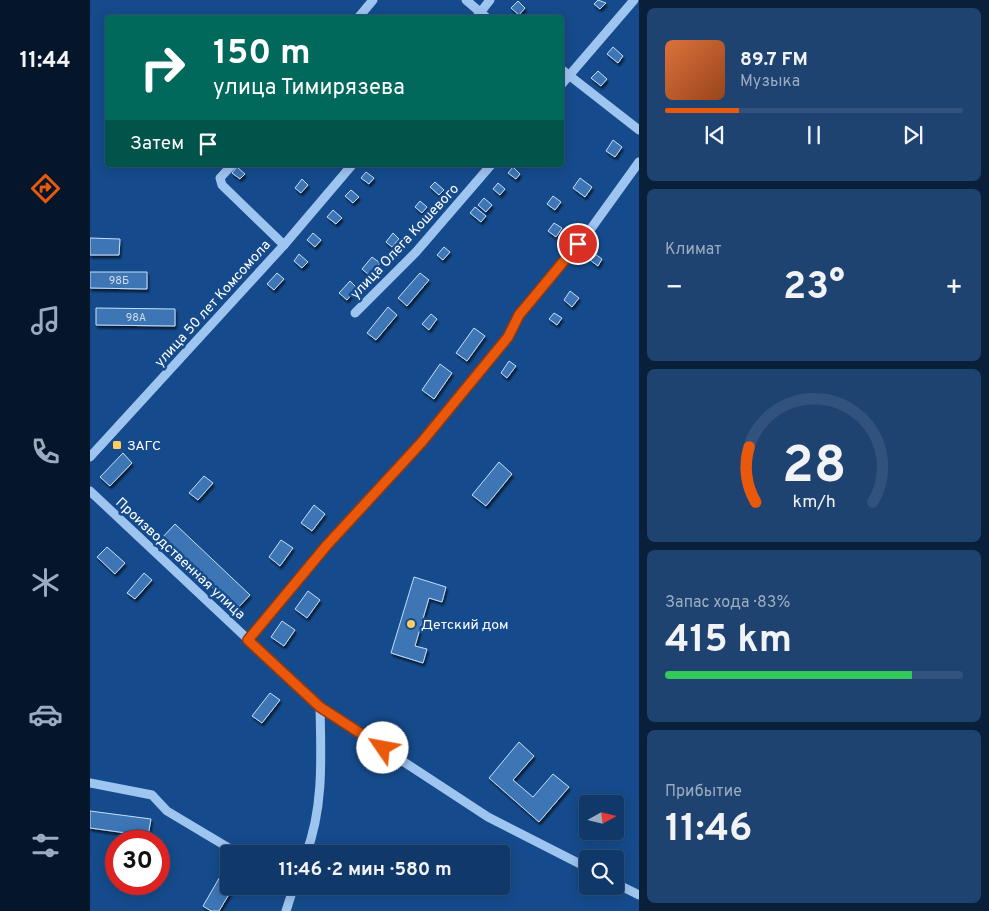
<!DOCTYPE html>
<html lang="ru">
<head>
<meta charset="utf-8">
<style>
  body { margin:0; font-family:Overpass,sans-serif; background:#1e4371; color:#f1f3f6; height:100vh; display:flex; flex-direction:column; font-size:19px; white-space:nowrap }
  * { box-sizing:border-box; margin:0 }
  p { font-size:16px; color:#9cacc0 }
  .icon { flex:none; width:28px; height:28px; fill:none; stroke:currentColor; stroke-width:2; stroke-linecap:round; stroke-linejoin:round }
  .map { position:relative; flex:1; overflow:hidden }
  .panel { display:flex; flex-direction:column; gap:8px; padding:8px; background:#091f3a; width:350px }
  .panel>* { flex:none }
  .hud { position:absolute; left:15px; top:15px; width:459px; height:152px; border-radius:5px; box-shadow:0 2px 12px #0003,0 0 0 1px #30527d; background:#00695c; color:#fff; overflow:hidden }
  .needle { width:32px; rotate:82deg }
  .tools { position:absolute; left:489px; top:795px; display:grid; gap:10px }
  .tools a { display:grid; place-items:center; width:45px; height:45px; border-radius:5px; background:#103869; box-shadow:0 2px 12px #0003,0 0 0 1px #30527d; font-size:25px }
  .speed { position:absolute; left:15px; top:830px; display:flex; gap:10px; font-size:25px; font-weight:700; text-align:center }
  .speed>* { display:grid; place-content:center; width:65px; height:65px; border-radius:50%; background:#103869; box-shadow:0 2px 12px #0003,0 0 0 1px #30527d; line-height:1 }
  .speed .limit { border:8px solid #d22; background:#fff; color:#111 }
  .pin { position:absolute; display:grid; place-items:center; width:42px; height:42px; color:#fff; margin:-21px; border:2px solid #fff; border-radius:50%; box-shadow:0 1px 5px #0007 }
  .me { position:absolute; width:55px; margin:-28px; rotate:303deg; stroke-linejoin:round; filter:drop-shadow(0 0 4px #0008) }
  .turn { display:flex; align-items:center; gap:18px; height:105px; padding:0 25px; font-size:22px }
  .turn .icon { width:65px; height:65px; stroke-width:2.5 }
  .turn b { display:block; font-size:35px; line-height:42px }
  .then { display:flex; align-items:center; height:48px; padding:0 25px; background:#0003; gap:10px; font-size:19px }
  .big { font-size:38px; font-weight:700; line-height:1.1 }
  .panel .card { flex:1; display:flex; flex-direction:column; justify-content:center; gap:8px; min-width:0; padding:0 18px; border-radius:8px; background:#1e4371 }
  .panel .dial { align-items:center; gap:0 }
  .dial svg { height:130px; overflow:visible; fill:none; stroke:#30527d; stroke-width:7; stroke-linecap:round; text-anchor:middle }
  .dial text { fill:#f1f3f6; stroke:none }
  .song { display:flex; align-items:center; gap:15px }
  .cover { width:60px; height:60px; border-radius:8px; background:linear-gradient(135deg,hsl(20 70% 55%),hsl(20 70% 35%)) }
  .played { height:5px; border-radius:2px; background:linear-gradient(90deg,#ea580c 25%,#30527d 25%) }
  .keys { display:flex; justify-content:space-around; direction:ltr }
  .heat { display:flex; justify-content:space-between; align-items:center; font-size:28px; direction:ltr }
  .charge { height:8px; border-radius:4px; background:linear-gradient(90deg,#34c759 83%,#30527d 0) }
  .trip { position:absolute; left:130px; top:845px; width:290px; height:50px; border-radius:5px; background:#103869; box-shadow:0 2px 12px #0003,0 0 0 1px #30527d; font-weight:700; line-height:50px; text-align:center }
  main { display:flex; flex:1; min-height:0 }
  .dock { display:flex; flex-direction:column; width:90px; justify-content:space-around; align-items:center; background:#06162a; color:#9cacc0 }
  .dock .icon { width:35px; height:35px }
  .dock .selected { color:#ea580c }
  .dock b { font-size:22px; color:#f1f3f6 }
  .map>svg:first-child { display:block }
  .building { fill:#3d75b5; stroke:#c5defb; filter:url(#shadow) }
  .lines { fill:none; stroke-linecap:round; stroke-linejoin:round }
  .minor { stroke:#9ec4f0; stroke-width:9 }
  .route-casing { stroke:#983908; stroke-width:12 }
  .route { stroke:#ea580c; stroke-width:9 }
  .poi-dot { fill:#ffce5d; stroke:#154b8c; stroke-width:2 }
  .labels { text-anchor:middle; stroke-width:5; stroke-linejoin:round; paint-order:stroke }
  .number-label { font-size:11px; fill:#cedcec }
  .street-label { font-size:14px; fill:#fff; stroke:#154b8c }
  .poi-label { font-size:14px; fill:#fff; stroke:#154b8c; text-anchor:start }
</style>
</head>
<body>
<main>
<nav class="dock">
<b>11:44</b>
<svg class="icon selected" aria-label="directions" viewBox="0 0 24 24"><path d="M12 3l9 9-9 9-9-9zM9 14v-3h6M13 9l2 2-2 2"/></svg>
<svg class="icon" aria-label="music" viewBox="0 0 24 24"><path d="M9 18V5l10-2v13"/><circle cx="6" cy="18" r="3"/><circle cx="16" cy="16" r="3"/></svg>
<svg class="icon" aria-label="phone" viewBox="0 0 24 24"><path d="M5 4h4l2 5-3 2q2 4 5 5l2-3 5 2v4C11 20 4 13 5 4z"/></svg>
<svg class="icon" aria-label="climate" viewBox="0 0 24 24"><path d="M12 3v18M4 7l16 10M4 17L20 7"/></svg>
<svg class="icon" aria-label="car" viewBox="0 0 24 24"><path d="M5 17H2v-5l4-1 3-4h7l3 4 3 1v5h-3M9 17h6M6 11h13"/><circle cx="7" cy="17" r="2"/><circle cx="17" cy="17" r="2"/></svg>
<svg class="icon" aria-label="filters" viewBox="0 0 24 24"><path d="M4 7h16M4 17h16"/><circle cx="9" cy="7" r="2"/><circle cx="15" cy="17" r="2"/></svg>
</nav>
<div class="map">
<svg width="549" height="911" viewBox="0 0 549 911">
  <defs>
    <filter id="shadow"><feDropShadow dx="1.5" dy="3" stdDeviation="1" flood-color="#0009"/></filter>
  </defs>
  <rect width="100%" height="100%" fill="#154b8c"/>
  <!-- building -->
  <g class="building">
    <polygon points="508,0 516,3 510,9 504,4"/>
    <polygon points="428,1 435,8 429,15 421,8"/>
    <polygon points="523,47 533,56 528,63 517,54"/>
    <polygon points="508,71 517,79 511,86 501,78"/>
    <polygon points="523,140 532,147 525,157 516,151"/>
    <polygon points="147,167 155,174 150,179 142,173"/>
    <polygon points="423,167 430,174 426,179 418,173"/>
    <polygon points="276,172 284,178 279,184 271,178"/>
    <polygon points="490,178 502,187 495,197 483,188"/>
    <polygon points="212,179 218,185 211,193 205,188"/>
    <polygon points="345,182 354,190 349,195 340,187"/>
    <polygon points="408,183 415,189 410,195 403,189"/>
    <polygon points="261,190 269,197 263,203 255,196"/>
    <polygon points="463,196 471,202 465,210 457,204"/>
    <polygon points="394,198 402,205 396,212 388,205"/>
    <polygon points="330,201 337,207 332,213 325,207"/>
    <polygon points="385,207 396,216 391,222 380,213"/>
    <polygon points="243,210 252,218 246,224 237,217"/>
    <polygon points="464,223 472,228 466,237 458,231"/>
    <polygon points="223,233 231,240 225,247 217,240"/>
    <polygon points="303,233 309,239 302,247 296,242"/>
    <polygon points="0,238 30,239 29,255 0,255"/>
    <polygon points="354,247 360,252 353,260 347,255"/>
    <polygon points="209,254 218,262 212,268 204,261"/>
    <polygon points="505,254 512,259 508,266 500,260"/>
    <polygon points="282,257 290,263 279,275 272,269"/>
    <polygon points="0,272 57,272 57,289 0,288"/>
    <polygon points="187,273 194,279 184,290 177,284"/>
    <polygon points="330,273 339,280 317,306 308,298"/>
    <polygon points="260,281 267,288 257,300 249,293"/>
    <polygon points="480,291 489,298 482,307 474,300"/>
    <polygon points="298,307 307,315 286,340 277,333"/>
    <polygon points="6,308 85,309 85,326 6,325"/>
    <polygon points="464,313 472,318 467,325 459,319"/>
    <polygon points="341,314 347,319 339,330 332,324"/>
    <polygon points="384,328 395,336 377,361 366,353"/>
    <polygon points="419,361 426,366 417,378 411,373"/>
    <polygon points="350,364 362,373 344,399 332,390"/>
    <polygon points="33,453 42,463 20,486 10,477"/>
    <polygon points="409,462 422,474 396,506 382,495"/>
    <polygon points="114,476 123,483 108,500 99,493"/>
    <polygon points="224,505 235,514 222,531 211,523"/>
    <polygon points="85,524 160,595 146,610 71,539"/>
    <polygon points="191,540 203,548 190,566 179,557"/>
    <polygon points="17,547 35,563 25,574 7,557"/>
    <polygon points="54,573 62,580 45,599 37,593"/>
    <polygon points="324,577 356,587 352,602 339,598 325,646 337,649 333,663 301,653"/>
    <polygon points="218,591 230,600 217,618 205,609"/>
    <polygon points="192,621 205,630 194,646 181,637"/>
    <polygon points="180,693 190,700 172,723 162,716"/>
    <polygon points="429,742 444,756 423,780 443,797 463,774 479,787 449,822 399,778"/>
    <polygon points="0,811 61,819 58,836 0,828"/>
    <polygon points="138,863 139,886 144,886 129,911 121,911 113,906"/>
  </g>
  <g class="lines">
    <!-- minor -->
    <g class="minor">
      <polyline points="376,0 397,18"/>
      <polyline points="268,18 283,0"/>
      <polyline points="386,18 400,0"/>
      <polyline points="471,69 549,130"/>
      <polyline points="471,85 544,0"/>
      <polyline points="142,165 130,178 132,185 194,245"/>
      <polyline points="265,313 326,252 401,165"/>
      <polyline points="0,457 194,245 262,165"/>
      <path d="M0,491L230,707C231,756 234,807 216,854"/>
      <polyline points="158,640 237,545 331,443 418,337 429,315 500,230 549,162"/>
      <polyline points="230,707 398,817 498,868"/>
      <polyline points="0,783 62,795 77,811 149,854"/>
      <polyline points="525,883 549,895"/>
      <polyline points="196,911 204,886"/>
    </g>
  </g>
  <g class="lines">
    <defs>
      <polyline id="route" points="293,748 230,707 158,640 237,545 331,443 418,337 429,315 488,244"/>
    </defs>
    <!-- route casing -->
    <use href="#route" class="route-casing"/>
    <!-- route -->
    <use href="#route" class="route"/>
  </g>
  <!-- markers -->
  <g class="poi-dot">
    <rect x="22" y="440" width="10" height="10" rx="2.5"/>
    <circle cx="321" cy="624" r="5"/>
  </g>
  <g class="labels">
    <!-- number labels -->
    <g class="number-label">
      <text x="29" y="284">98Б</text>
      <text x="46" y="321">98А</text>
    </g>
    <!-- street labels -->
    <g class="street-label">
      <text transform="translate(314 241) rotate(-47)" y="5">улица Олега Кошевого</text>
      <text transform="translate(122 303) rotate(-48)" y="5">улица 50 лет Комсомола</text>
      <text transform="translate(91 558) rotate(43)" y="5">Производственная улица</text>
    </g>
    <!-- poi labels -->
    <g class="poi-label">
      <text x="37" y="450">ЗАГС</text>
      <text x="331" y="629">Детский дом</text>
    </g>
  </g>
</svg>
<div class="tools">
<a><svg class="needle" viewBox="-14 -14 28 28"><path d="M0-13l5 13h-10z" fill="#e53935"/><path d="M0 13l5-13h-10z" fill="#9cacc0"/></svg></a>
<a><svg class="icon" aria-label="search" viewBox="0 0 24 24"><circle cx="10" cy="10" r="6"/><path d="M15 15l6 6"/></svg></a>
</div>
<div class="speed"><div class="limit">30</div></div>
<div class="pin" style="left:488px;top:244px;background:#d93025"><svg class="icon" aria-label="arrive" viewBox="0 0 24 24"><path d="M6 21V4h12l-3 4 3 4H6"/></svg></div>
<svg class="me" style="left:293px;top:748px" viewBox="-20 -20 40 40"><circle r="19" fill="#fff"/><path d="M0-13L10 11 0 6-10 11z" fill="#ea580c"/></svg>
<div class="trip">11:46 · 2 мин · 580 m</div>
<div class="hud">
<div class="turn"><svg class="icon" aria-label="right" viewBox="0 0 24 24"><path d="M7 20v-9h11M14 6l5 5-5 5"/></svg><div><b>150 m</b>улица Тимирязева</div></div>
<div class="then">Затем<svg class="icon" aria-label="arrive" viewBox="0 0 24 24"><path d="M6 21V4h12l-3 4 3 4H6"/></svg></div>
</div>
</div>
<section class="panel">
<div class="card">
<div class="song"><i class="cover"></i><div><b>89.7 FM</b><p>Музыка</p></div></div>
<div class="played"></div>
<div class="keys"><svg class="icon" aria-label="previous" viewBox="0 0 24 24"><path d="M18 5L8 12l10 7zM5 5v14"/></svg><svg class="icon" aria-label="pause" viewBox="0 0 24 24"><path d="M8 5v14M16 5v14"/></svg><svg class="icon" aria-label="next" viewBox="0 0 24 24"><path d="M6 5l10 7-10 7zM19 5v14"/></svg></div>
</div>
<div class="card"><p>Климат</p>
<div class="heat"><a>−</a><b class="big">23°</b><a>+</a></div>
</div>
<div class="card dial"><svg viewBox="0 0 100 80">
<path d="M14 69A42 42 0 1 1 86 69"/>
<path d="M14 69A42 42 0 0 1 10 35" stroke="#ea580c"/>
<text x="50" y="56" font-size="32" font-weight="700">28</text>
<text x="50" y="72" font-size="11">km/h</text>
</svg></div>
<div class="card"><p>Запас хода · 83%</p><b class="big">415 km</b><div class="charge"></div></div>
<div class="card"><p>Прибытие</p><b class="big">11:46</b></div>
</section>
</main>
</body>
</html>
